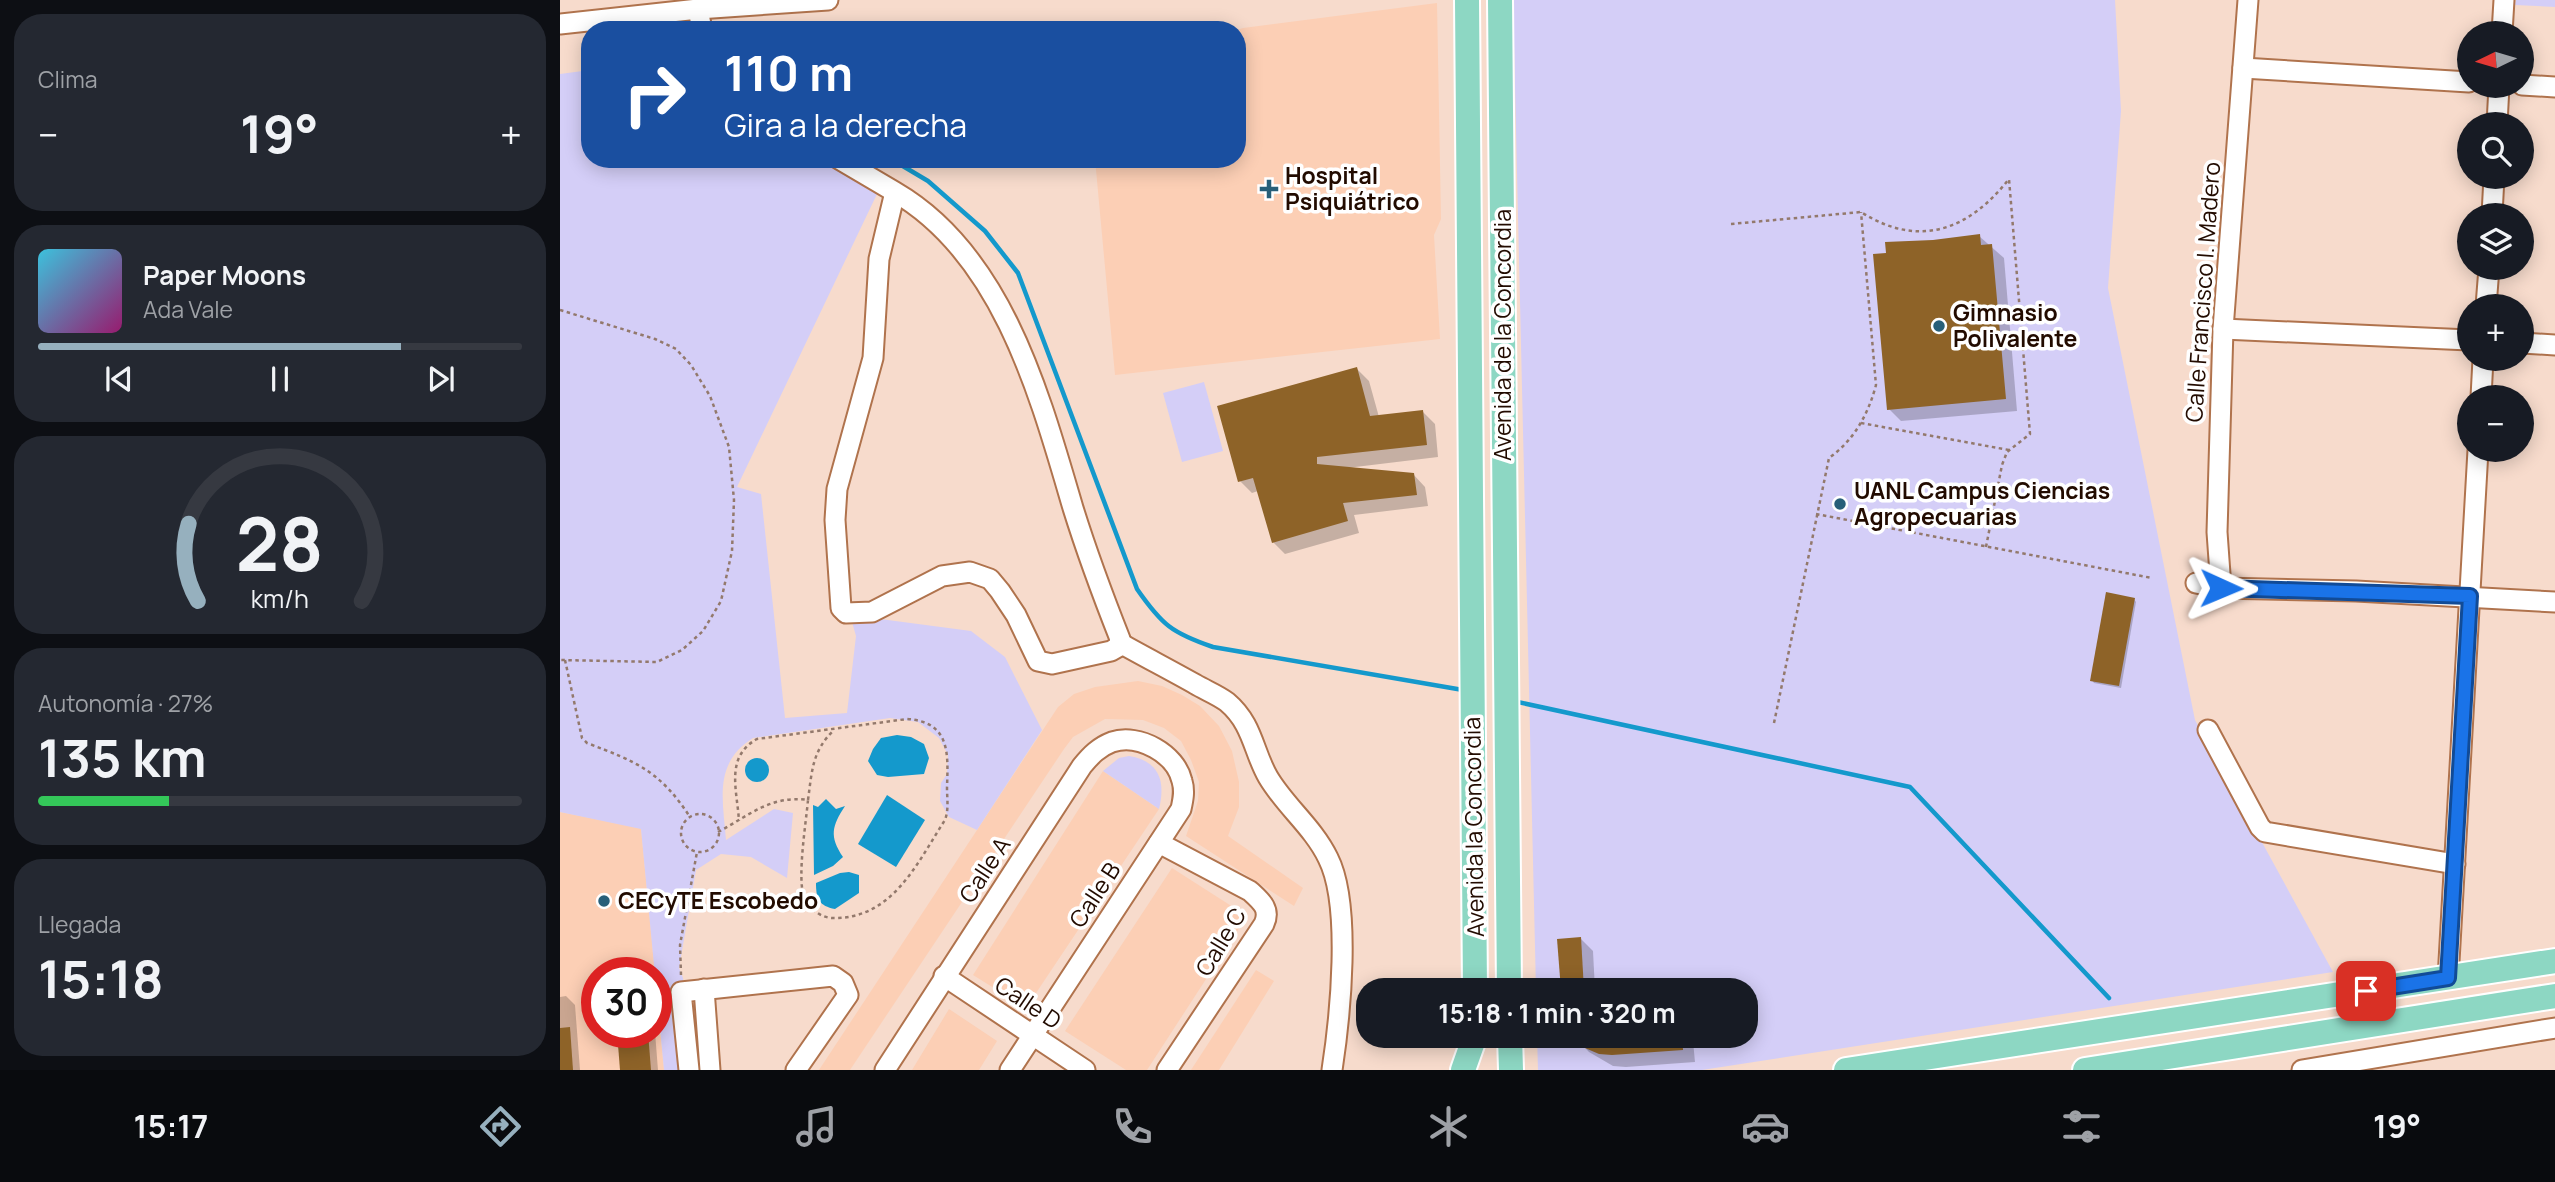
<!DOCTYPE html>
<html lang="es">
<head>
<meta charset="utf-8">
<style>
  body { margin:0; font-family:Manrope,sans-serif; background:#242831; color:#f1f3f6; height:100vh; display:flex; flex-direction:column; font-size:26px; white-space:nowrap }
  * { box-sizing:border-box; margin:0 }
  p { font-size:23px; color:#9ea1a6 }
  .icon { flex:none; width:38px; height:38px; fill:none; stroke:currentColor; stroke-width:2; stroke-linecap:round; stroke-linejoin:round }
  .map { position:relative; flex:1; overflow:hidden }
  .side { display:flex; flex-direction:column; gap:14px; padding:14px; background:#0d0f14; width:560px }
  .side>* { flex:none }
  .top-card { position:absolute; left:21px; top:21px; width:665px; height:147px; border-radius:28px; box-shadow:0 4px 18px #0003; background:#1a4fa0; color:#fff; overflow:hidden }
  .needle { width:46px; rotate:265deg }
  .controls { position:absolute; left:1897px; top:21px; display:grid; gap:14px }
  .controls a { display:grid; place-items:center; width:77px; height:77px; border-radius:50%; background:#171b24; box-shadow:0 4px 18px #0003; font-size:35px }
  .speed { position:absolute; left:21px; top:957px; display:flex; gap:14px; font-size:35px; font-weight:700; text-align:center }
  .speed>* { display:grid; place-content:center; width:91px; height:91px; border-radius:50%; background:#171b24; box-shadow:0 4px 18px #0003; line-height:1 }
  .speed .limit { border:10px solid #d22; background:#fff; color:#111 }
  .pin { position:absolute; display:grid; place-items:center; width:60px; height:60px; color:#fff; margin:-30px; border-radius:14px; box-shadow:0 4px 10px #0006 }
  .me { position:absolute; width:77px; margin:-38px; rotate:91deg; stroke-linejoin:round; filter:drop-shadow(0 0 5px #0008) }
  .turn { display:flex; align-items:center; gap:24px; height:147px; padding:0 28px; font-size:32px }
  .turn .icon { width:91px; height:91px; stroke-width:2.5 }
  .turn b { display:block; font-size:49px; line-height:60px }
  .big { font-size:52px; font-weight:700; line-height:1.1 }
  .side .tile { flex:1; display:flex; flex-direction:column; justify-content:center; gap:10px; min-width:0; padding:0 24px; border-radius:28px; background:#242831 }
  .side .dial { align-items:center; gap:0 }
  .dial svg { height:182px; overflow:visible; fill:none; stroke:#363941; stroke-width:7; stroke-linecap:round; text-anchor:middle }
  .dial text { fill:#f1f3f6; stroke:none }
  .song { display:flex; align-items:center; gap:21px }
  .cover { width:84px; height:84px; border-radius:10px; background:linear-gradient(135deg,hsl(190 70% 55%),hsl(320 70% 35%)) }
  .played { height:7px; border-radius:4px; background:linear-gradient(90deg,#96b0be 75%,#363941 75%) }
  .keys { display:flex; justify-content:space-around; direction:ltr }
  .heat { display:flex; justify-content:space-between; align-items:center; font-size:38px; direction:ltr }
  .charge { height:10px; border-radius:5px; background:linear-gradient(90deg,#34c759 27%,#363941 0) }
  .trip { position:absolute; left:796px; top:978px; width:402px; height:70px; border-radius:28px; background:#171b24; box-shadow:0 4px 18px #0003; font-weight:700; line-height:70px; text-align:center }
  .menu { display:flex; height:112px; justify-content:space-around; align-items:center; background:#090b0e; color:#9ea1a6 }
  .menu .icon { width:49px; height:49px }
  .menu .active { color:#96b0be }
  .menu b { font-size:32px; color:#f1f3f6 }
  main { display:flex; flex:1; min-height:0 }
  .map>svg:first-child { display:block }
  .built { fill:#fccfb5 }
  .green { fill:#d4cef7 }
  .water { fill:#1499cc }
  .shadow { fill:#0003 }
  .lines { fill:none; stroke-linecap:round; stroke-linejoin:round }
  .stream { stroke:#1499cc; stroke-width:4.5 }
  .building { fill:#8e6328 }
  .minor-casing { stroke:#b0734d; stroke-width:23 }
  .major-casing { stroke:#fff; stroke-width:28 }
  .path { stroke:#93796c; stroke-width:2.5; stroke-dasharray:3.5 3.5; stroke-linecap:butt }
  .minor { stroke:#fff; stroke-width:19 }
  .major { stroke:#8dd7c3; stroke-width:24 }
  .route-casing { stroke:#114b97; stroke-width:18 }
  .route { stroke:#1a73e8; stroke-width:12 }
  .poi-dot { fill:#275f79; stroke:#fff; stroke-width:2.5 }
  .labels { text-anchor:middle; stroke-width:7; stroke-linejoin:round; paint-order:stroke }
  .poi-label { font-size:23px; font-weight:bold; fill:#220b00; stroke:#fff; text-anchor:start }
  .street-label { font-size:23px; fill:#220b00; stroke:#fff }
</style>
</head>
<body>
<main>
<section class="side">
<div class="tile"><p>Clima</p>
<div class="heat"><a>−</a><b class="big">19°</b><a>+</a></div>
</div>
<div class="tile">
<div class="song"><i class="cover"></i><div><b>Paper Moons</b><p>Ada Vale</p></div></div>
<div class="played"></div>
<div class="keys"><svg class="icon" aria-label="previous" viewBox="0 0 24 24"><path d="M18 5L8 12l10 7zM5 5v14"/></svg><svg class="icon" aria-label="pause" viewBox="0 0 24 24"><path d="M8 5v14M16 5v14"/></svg><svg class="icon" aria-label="next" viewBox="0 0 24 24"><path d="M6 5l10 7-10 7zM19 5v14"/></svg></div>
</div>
<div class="tile dial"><svg viewBox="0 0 100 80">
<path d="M14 69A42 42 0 1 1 86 69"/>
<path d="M14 69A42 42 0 0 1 10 35" stroke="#96b0be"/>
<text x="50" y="56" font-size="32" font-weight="700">28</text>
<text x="50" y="72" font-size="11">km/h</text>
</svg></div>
<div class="tile"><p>Autonomía · 27%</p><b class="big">135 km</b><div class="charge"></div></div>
<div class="tile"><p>Llegada</p><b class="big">15:18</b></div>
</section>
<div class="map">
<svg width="1995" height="1070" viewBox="0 0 1995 1070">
  <rect width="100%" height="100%" fill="#f7dbcc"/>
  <!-- built -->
  <g class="built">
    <polygon points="877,3 881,219 874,235 880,339 555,375 535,159 677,159 677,30 683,28"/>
    <polygon points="578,681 602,686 622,695 640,706 659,726 672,751 679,782 679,807 668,836 743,888 734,906 626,836 638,801 639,782 631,760 621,741 604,728 583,720 545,719 513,737 504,749 290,1070 259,1070 498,707 514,694 535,687"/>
    <polygon points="543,771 599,809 466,1008 413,975"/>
    <polygon points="0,812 81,828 95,973 37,973 37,1032 96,1032 96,987 104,1070 0,1070"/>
    <polygon points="612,868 687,916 587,1070 566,1070 505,1031"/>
    <polygon points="696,970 714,981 659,1070 631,1070"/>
    <polygon points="389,1009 437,1041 419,1070 352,1070"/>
  </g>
  <!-- green -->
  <g class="green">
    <polygon points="953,0 1555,0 1561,111 1548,288 1635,720 1773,972 1142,1070 978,1070 977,1036 1186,1036 1186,990 976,990"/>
    <polygon points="1956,0 1995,0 1995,7 1955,5"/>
    <path d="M30,70V159H260L317,194L177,487L201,494L225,718L287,713L296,636L290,615L411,631L445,657L482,730L417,830L389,817L380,801L381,783L387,774L388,755L379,738L358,722L330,718L193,738C153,763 163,800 166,840L214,809L233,813L227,878L191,857L161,854L136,870L119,968L123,978L132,1070H104L81,829L0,812V74Z"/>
    <polygon points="644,382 663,451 622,462 603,393"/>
    <path d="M569,756C599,761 606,781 599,809L543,771L559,758Z"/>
  </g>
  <!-- water -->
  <g class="water">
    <polygon points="337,735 351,737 364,744 369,758 364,774 328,777 317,775 308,761 313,749 321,738"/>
    <circle cx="197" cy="770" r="12"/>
    <polygon points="327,795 365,820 336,867 298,844"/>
    <path d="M266,799L276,809L285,806C272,826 269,836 283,857L273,866L254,875L253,805L258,807Z"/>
    <path d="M289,872L299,875V893L275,909C259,906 256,899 256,883L280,873Z"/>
  </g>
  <!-- shadow -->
  <g class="shadow">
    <polygon points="1419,236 1444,258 1457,411 1341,421 1329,409 1328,254 1373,242"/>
    <polygon points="797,369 809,381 819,417 863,412 875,424 878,457 787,468 853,474 865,487 868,506 794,515 799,533 725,554 713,542 698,491 692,493 680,481"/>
    <polygon points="1574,599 1576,602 1561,688 1534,683 1532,680"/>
    <polygon points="1021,939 1033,951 1035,990 1003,990 999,940"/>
    <polygon points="6,996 15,1005 20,1070 0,1070 0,997"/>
    <polygon points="59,1032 95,1032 98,1070 62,1070"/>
    <polygon points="1014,1036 1128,1036 1133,1041 1135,1062 1066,1067 1053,1066 1029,1052"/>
  </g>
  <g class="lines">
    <!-- stream -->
    <g class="stream">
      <path d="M331,159L368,181L425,231L458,273L577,589C602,625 612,633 653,647L903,690"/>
      <polyline points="953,701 1350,787 1549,998"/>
    </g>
  </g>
  <!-- building -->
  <g class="building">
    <polygon points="1420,234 1421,245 1432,244 1446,399 1327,410 1313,254 1326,253 1325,242 1373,240"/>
    <polygon points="797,367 810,416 863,410 867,445 757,457 757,464 854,473 857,495 783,503 788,521 712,543 693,478 678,482 657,406"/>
    <polygon points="1546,592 1575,598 1559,686 1530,681"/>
    <polygon points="1021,937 1024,990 1001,990 997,939"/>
    <polygon points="10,1027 13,1070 0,1070 0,1028"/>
    <polygon points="57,1032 88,1032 91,1070 60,1070"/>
    <polygon points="1009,1036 1122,1036 1123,1050 1052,1055 1039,1054 1025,1048"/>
  </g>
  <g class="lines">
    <defs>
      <g id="minor">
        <polyline points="138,9 142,30"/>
        <polyline points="0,24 138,9 268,0"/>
        <polyline points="1942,33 1944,0"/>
        <polyline points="1683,68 1909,82"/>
        <polyline points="1962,85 1995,87"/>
        <polyline points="1937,124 1939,86"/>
        <path d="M279,159L335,192L319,259L313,358L277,489L275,520L281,608L286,613L312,612L382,576L410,572L430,579L440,591L456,615L478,661L492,664L551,651L558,647L560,639C543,596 527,553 513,508C480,396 443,255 335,192"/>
        <polyline points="1932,215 1934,177"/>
        <polyline points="1926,306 1929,268"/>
        <polyline points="1663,329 1909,340"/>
        <polyline points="1962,343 1995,345"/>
        <polyline points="1921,397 1923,359"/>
        <polyline points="1636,583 1661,588 1796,591 1995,602"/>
        <polyline points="1661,588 1657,532 1663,329 1688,0"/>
        <path d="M560,643C585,657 610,670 635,684C645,690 658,695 667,702C693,724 693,751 708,777C725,806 753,827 768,858C792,905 780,1018 772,1070"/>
        <polyline points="1648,730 1700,827 1705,832 1895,864"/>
        <path d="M599,843L690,891C701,901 711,909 704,924L607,1070"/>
        <polyline points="384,976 525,1070"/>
        <polyline points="1888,979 1918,450"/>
        <polyline points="144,989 150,1070"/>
        <polyline points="129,1070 121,992 273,976 283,983 288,995 236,1070"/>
        <path d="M325,1070L522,766C531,755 539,747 552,742C579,733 616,754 622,781C625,791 623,800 621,809L450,1070"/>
        <polyline points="1742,1070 1995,1028"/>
      </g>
      <g id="major">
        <polyline points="907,0 915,990"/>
        <polyline points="940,0 949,990"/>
        <polyline points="950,1036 951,1070"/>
        <polyline points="903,1070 915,1036"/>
        <polyline points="1286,1070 1995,961"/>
        <polyline points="1525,1070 1995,996"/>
      </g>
    </defs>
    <!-- minor casing -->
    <use href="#minor" class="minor-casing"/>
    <!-- major casing -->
    <use href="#major" class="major-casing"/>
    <!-- path -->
    <g class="path">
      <path d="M1171,224L1301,212C1359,249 1409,230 1449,179"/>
      <polyline points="0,310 95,339 116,349 131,365 150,396 169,447 174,500 172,551 161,601 143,631 122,650 97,662 0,660"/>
      <polyline points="1301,423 1449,450"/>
      <polyline points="1256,514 1592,578"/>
      <polyline points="1426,547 1442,465 1447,452 1470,434 1449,179"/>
      <path d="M5,660L22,738L27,743C77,762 100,771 130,817"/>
      <path d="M1214,723L1269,458C1294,440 1308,415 1316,385L1301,212"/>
      <path d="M248,800C252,771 252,751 274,730"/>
      <circle cx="140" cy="833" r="19"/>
      <path d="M158,832C190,815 211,795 248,800C246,823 237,877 244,897C248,908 261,918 273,918C333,919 357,863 385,820C389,809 387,799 387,788C388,754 391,722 347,719L197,739C165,757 177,789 179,821"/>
      <polyline points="121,975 120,945 137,852"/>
    </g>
    <!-- minor -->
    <use href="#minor" class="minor"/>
    <!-- major -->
    <use href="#major" class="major"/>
  </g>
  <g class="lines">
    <defs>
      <polyline id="route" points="1661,588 1910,596 1888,978 1806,991"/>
    </defs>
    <!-- route casing -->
    <use href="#route" class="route-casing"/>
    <!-- route -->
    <use href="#route" class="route"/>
  </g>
  <!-- markers -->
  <g class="poi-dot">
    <path d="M705.5 178.5h7v7h7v7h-7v7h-7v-7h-7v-7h7z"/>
    <circle cx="1379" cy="326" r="7"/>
    <circle cx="1280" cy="504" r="7"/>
    <circle cx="44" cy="901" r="7"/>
  </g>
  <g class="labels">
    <!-- poi labels -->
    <g class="poi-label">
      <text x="725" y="184">Hospital<tspan x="725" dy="26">Psiquiátrico</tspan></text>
      <text x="1393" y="321">Gimnasio<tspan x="1393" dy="26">Polivalente</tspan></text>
      <text x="1294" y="499">UANL Campus Ciencias<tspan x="1294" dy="26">Agropecuarias</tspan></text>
      <text x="58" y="909">CECyTE Escobedo</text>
    </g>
    <!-- street labels -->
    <g class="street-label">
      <text transform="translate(1643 292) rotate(-86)" y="8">Calle Francisco I. Madero</text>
      <text transform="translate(943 335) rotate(-90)" y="8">Avenida de la Concordia</text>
      <text transform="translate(914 827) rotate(-91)" y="8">Avenida la Concordia</text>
      <text transform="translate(425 870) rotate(-57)" y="8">Calle A</text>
      <text transform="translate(535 895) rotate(-57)" y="8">Calle B</text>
      <text transform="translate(661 942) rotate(-59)" y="8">Calle C</text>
      <text transform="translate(468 1003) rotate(34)" y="8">Calle D</text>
    </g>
  </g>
</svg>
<div class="controls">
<a><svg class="needle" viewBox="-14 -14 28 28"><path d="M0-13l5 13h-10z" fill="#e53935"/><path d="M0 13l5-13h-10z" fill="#9ea1a6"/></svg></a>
<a><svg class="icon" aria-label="search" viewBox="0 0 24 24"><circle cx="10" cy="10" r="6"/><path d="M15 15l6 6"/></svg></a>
<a><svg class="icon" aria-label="layers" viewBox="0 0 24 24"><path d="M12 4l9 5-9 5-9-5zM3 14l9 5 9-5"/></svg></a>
<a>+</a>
<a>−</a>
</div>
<div class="speed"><div class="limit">30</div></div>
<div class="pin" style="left:1806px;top:991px;background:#d93025"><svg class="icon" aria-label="arrive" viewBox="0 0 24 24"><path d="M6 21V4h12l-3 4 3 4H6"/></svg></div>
<svg class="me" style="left:1661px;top:588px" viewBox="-20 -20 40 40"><path d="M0-17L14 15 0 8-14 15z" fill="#1a73e8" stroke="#fff" stroke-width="4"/></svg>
<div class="trip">15:18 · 1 min · 320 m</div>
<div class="top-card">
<div class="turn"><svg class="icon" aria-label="right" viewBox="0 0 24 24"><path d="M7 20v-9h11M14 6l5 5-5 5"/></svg><div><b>110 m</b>Gira a la derecha</div></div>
</div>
</div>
</main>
<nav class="menu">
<b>15:17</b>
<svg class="icon active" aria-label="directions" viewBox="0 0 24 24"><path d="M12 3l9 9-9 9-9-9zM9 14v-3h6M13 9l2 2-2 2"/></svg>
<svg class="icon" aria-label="music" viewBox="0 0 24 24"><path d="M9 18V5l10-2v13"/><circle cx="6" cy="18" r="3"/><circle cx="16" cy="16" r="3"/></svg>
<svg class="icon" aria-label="phone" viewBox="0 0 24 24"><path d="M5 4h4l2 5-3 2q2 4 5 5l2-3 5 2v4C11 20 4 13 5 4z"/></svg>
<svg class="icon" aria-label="climate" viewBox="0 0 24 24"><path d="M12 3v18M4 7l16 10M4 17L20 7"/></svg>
<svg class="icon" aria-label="car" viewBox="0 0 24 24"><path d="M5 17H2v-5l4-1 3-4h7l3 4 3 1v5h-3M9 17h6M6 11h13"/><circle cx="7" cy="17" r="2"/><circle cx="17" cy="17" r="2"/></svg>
<svg class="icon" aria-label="filters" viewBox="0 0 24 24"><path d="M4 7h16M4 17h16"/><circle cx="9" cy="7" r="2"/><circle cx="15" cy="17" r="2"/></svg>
<b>19°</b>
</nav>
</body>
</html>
